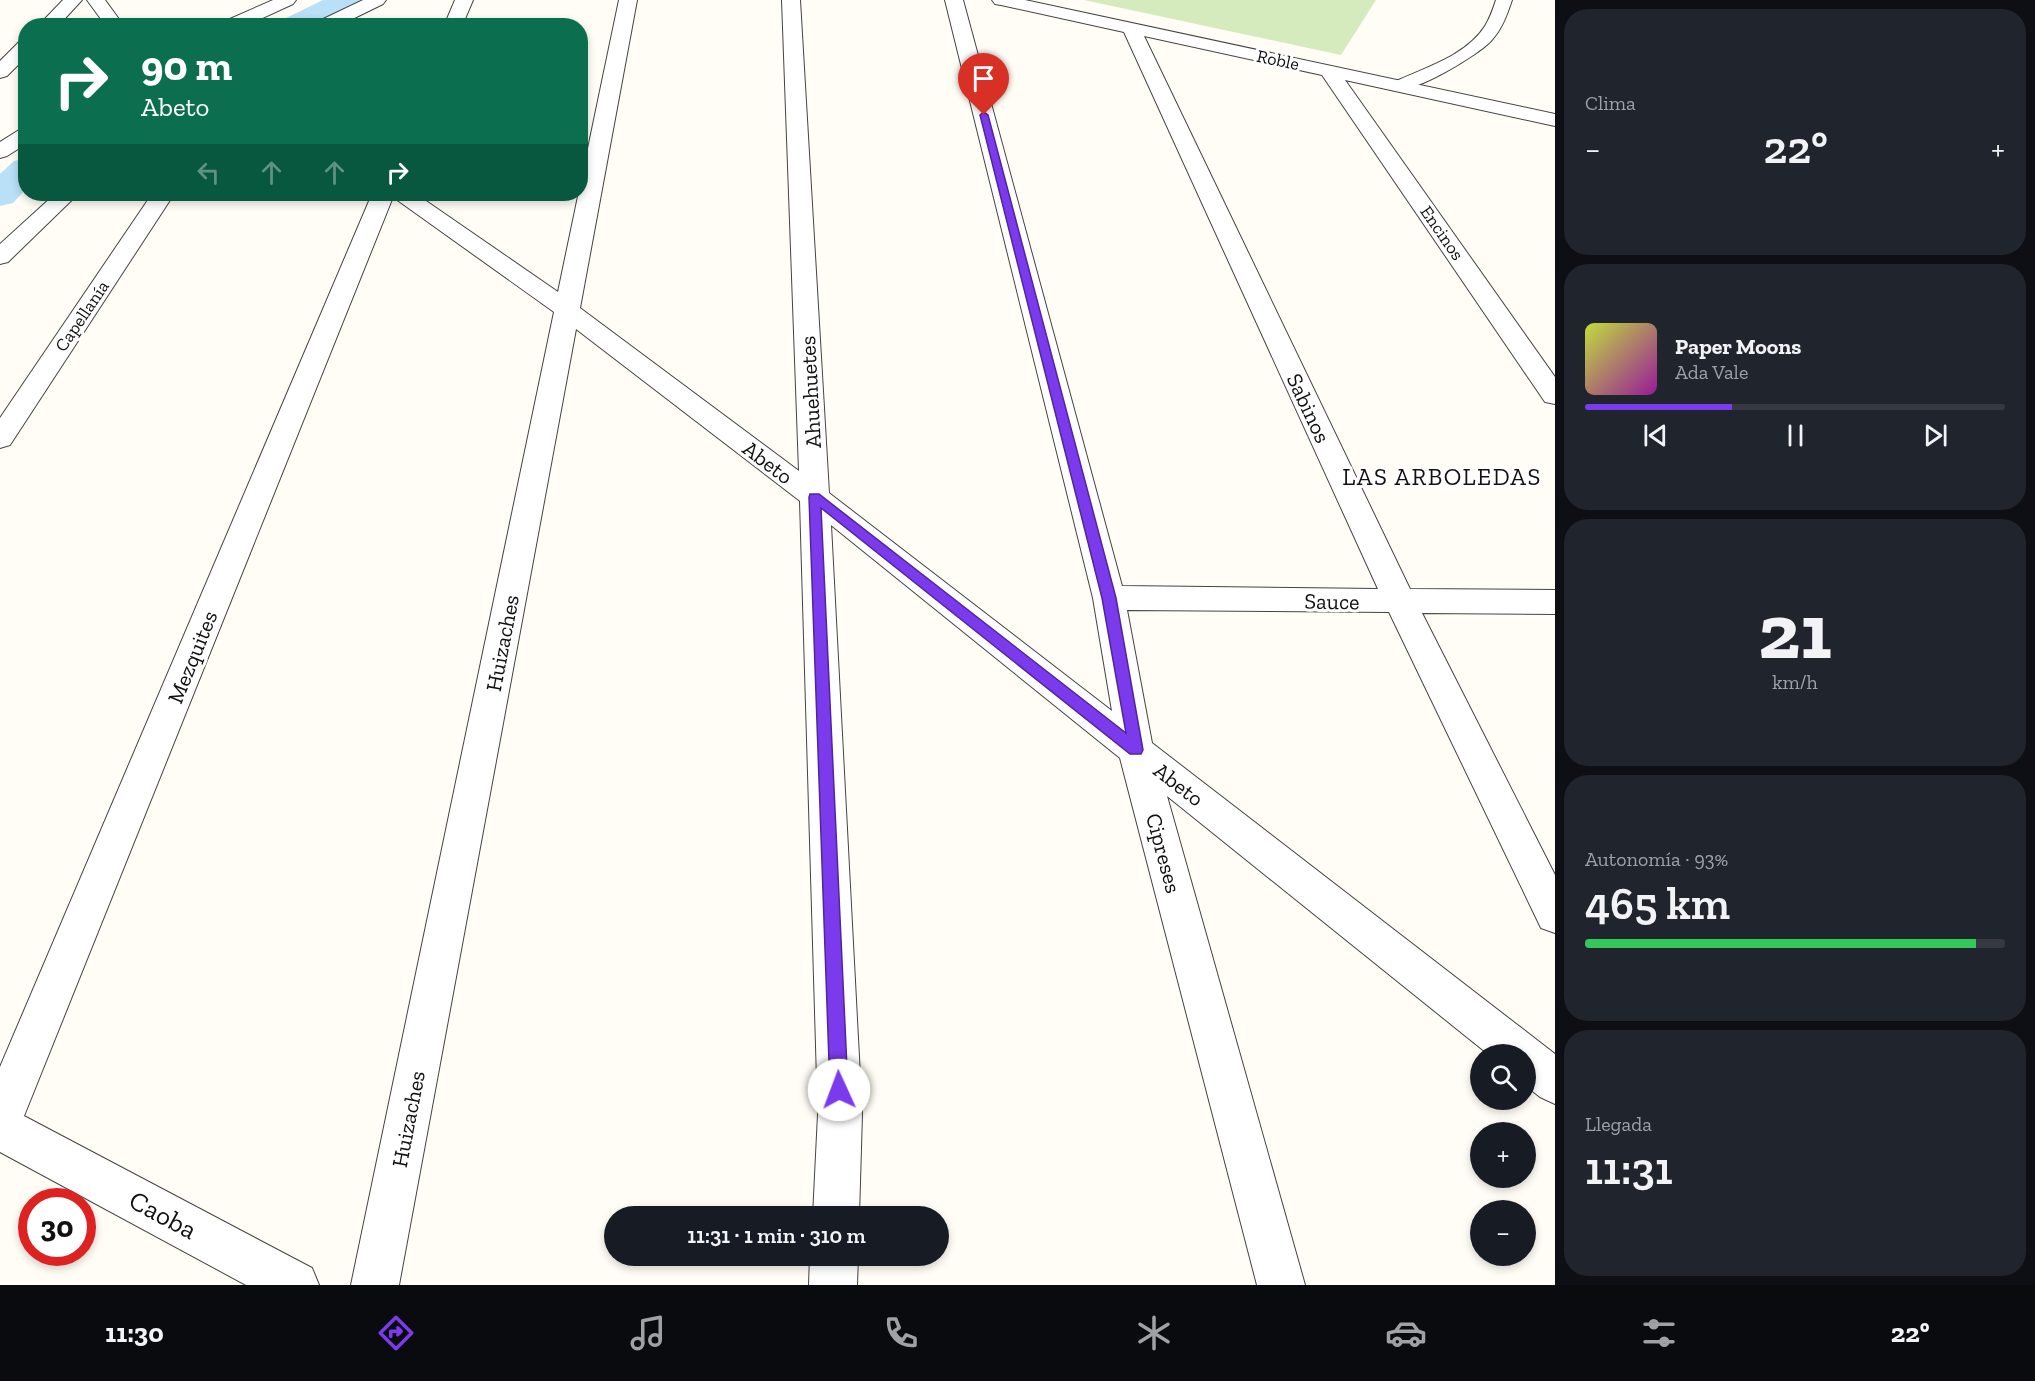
<!DOCTYPE html>
<html lang="es">
<head>
<meta charset="utf-8">
<style>
  body { margin:0; font-family:"Zilla Slab",serif; background:#20242c; color:#f1f3f6; height:100vh; display:flex; flex-direction:column; font-size:22px; white-space:nowrap }
  * { box-sizing:border-box; margin:0 }
  p { font-size:20px; color:#9ea1a6 }
  .icon { flex:none; width:33px; height:33px; fill:none; stroke:currentColor; stroke-width:2; stroke-linecap:round; stroke-linejoin:round }
  .map { position:relative; flex:1; overflow:hidden }
  .details { display:flex; flex-direction:column; gap:9px; padding:9px; background:#0d0f14; width:480px }
  .details>* { flex:none }
  .banner { position:absolute; left:18px; top:18px; width:570px; height:183px; border-radius:24px; box-shadow:0 3px 9px #0003; background:#0b6e4f; color:#fff; overflow:hidden }
  .fabs { position:absolute; left:1470px; top:1044px; display:grid; gap:12px }
  .fabs a { display:grid; place-items:center; width:66px; height:66px; border-radius:50%; background:#171b24; box-shadow:0 3px 9px #0003; font-size:30px }
  .speed { position:absolute; left:18px; top:1188px; display:flex; gap:12px; font-size:30px; font-weight:700; text-align:center }
  .speed>* { display:grid; place-content:center; width:78px; height:78px; border-radius:50%; background:#171b24; box-shadow:0 3px 9px #0003; line-height:1 }
  .speed .limit { border:9px solid #d22; background:#fff; color:#111 }
  .pin { position:absolute; display:grid; place-items:center; width:51px; height:51px; color:#fff; margin:-62px -26px; border-radius:50% 50% 50% 0; rotate:-45deg; box-shadow:0 0 6px #0007 }
  .pin .icon { rotate:45deg }
  .me { position:absolute; width:66px; margin:-33px; rotate:358deg; stroke-linejoin:round; filter:drop-shadow(0 0 4px #0008) }
  .turn { display:flex; align-items:center; gap:21px; height:126px; padding:0 24px; font-size:27px }
  .turn .icon { width:78px; height:78px; stroke-width:2.5 }
  .turn b { display:block; font-size:42px; line-height:51px }
  .lanes { display:flex; align-items:center; height:57px; padding:0 24px; background:#0003; justify-content:center; gap:30px; direction:ltr }
  .lanes .off { opacity:.35 }
  .big { font-size:45px; font-weight:600; line-height:1.1 }
  .details .card { flex:1; display:flex; flex-direction:column; justify-content:center; gap:9px; min-width:0; padding:0 21px; border-radius:24px; background:#20242c }
  .details .dial { align-items:center; gap:0 }
  .dial b { font-size:78px; line-height:1 }
  .song { display:flex; align-items:center; gap:18px }
  .cover { width:72px; height:72px; border-radius:9px; background:linear-gradient(135deg,hsl(70 70% 55%),hsl(300 70% 35%)) }
  .played { height:6px; border-radius:3px; background:linear-gradient(90deg,#7c3aed 35%,#363941 35%) }
  .keys { display:flex; justify-content:space-around; direction:ltr }
  .heat { display:flex; justify-content:space-between; align-items:center; font-size:33px; direction:ltr }
  .charge { height:9px; border-radius:4px; background:linear-gradient(90deg,#34c759 93%,#363941 0) }
  .trip { position:absolute; left:604px; top:1206px; width:345px; height:60px; border-radius:30px; background:#171b24; box-shadow:0 3px 9px #0003; font-weight:600; line-height:60px; text-align:center }
  .tabs { display:flex; height:96px; justify-content:space-around; align-items:center; background:#090b0e; color:#9ea1a6 }
  .tabs .icon { width:42px; height:42px }
  .tabs .active { color:#7c3aed }
  .tabs b { font-size:27px; color:#f1f3f6 }
  main { display:flex; flex:1; min-height:0 }
  .map>svg:first-child { display:block }
  .green { fill:#d5ebbd }
  .lines { fill:none; stroke-linecap:round; stroke-linejoin:round }
  .canal { fill:#b9e0f7; fill-rule:evenodd }
  .lane-casing { stroke:#444; stroke-width:2 }
  .street-casing { stroke:#444; stroke-width:2 }
  .lane { fill:#fff; fill-rule:evenodd }
  .street { fill:#fff; fill-rule:evenodd }
  .route { fill:#7c3aed; stroke:#51269a; stroke-width:1.5 }
  .labels { text-anchor:middle; stroke-width:6; stroke-linejoin:round; paint-order:stroke }
  .far-street-label { font-size:18px; fill:#111; stroke:#fff }
  .street-label { font-size:22px; fill:#111; stroke:#fff }
  .neighbourhood-label { font-size:24px; letter-spacing:1.5px; fill:#111; stroke:#fff }
  .near-street-label { font-size:27px; fill:#111; stroke:#fff }
</style>
</head>
<body>
<main>
<div class="map">
<svg width="1555" height="1285" viewBox="0 0 1555 1285">
  <rect width="100%" height="100%" fill="#fffdf5"/>
  <!-- green -->
  <polygon class="green" points="1084,0 1376,0 1341,55"/>
  <g class="lines">
    <!-- canal -->
    <g class="canal">
      <polygon points="323,0 360,0 356,6 316,26 278,26 282,20"/>
      <polygon points="26,158 26,189 13,203 0,206 0,174 14,161"/>
    </g>
    <defs>
      <path id="lane" d="M1496,0H1512C1507,15 1502,29 1491,41C1477,56 1413,94 1394,90L1391,86L1394,82C1424,68 1466,56 1485,26C1490,18 1493,9 1496,0Z"/>
      <g id="street">
        <polygon points="63,0 82,0 58,26 38,26"/>
        <polygon points="87,0 105,0 124,26 106,26"/>
        <polygon points="273,0 296,0 293,4 245,26 220,26 223,22"/>
        <polygon points="363,0 386,0 383,4 338,26 314,26 317,22"/>
        <polygon points="455,0 473,0 462,26 444,26"/>
        <polygon points="619,0 637,0 580,308 799,471 782,0 800,0 829,493 1112,711 1093,598 945,0 963,0 1122,586 1378,589 1124,32 1001,5 995,4 992,0 1025,0 1555,114 1555,126 1345,80 1555,377 1555,404 1545,402 1322,75 1144,36 1410,589 1555,590 1555,614 1422,613 1555,875 1555,933 1541,928 1389,612 1127,610 1152,743 1555,1054 1555,1104 1540,1097 1526,1086 1526,1054 1488,1054 1167,796 1305,1285 1257,1285 1120,758 831,525 862,1114 859,1216 813,1216 818,1114 800,501 576,329 399,1285 351,1285 554,312 393,197 24,1116 312,1268 319,1285 246,1285 0,1152 0,1067 372,194 416,194 558,292"/>
        <polygon points="26,41 26,57 7,76 0,78 0,61 19,42"/>
        <polygon points="26,128 26,144 7,156 0,158 0,142 19,130"/>
        <polygon points="55,194 78,194 8,262 0,264 0,244"/>
        <polygon points="152,194 174,194 10,445 0,448 0,418"/>
        <polygon points="810,1256 858,1256 857,1285 809,1285"/>
      </g>
    </defs>
    <!-- lane casing -->
    <use href="#lane" class="lane-casing"/>
    <!-- street casing -->
    <use href="#street" class="street-casing"/>
    <!-- lane -->
    <use href="#lane" class="lane"/>
    <!-- street -->
    <use href="#street" class="street"/>
  </g>
  <!-- route -->
  <polygon class="route" points="984,112 988,115 1116,598 1143,750 1141,754 1130,754 821,508 848,1090 845,1097 839,1099 832,1097 830,1090 809,497 810,494 819,494 1126,733 1102,598 980,115"/>
  <g class="labels">
    <!-- far-street labels -->
    <g class="far-street-label">
      <text transform="translate(1278 60) rotate(12)" y="6">Roble</text>
      <text transform="translate(1442 233) rotate(55)" y="6">Encinos</text>
      <text transform="translate(82 316) rotate(-56)" y="6">Capellanía</text>
    </g>
    <!-- street labels -->
    <g class="street-label">
      <text transform="translate(810 392) rotate(-93)" y="8">Ahuehuetes</text>
      <text transform="translate(1309 408) rotate(65)" y="8">Sabinos</text>
      <text transform="translate(768 462) rotate(37)" y="8">Abeto</text>
      <text transform="translate(1332 601) rotate(1)" y="8">Sauce</text>
      <text transform="translate(502 643) rotate(-79)" y="8">Huizaches</text>
      <text transform="translate(192 657) rotate(-68)" y="8">Mezquites</text>
      <text transform="translate(1179 784) rotate(38)" y="8">Abeto</text>
      <text transform="translate(1164 853) rotate(75)" y="8">Cipreses</text>
      <text transform="translate(408 1119) rotate(-79)" y="8">Huizaches</text>
    </g>
    <!-- neighbourhood labels -->
    <g class="neighbourhood-label">
      <text x="1442" y="485">LAS ARBOLEDAS</text>
    </g>
    <!-- near-street labels -->
    <g class="near-street-label">
      <text transform="translate(163 1215) rotate(28)" y="9">Caoba</text>
    </g>
  </g>
</svg>
<div class="fabs">
<a><svg class="icon" aria-label="search" viewBox="0 0 24 24"><circle cx="10" cy="10" r="6"/><path d="M15 15l6 6"/></svg></a>
<a>+</a>
<a>−</a>
</div>
<div class="speed"><div class="limit">30</div></div>
<div class="pin" style="left:984px;top:115px;background:#d93025"><svg class="icon" aria-label="arrive" viewBox="0 0 24 24"><path d="M6 21V4h12l-3 4 3 4H6"/></svg></div>
<svg class="me" style="left:839px;top:1090px" viewBox="-20 -20 40 40"><circle r="19" fill="#fff"/><path d="M0-13L10 11 0 6-10 11z" fill="#7c3aed"/></svg>
<div class="trip">11:31 · 1 min · 310 m</div>
<div class="banner">
<div class="turn"><svg class="icon" aria-label="right" viewBox="0 0 24 24"><path d="M7 20v-9h11M14 6l5 5-5 5"/></svg><div><b>90 m</b>Abeto</div></div>
<div class="lanes"><svg class="icon off" aria-label="left" viewBox="0 0 24 24"><path d="M17 20v-9H6M10 6l-5 5 5 5"/></svg><svg class="icon off" aria-label="ahead" viewBox="0 0 24 24"><path d="M12 20V5M6 11l6-6 6 6"/></svg><svg class="icon off" aria-label="ahead" viewBox="0 0 24 24"><path d="M12 20V5M6 11l6-6 6 6"/></svg><svg class="icon" aria-label="right" viewBox="0 0 24 24"><path d="M7 20v-9h11M14 6l5 5-5 5"/></svg></div>
</div>
</div>
<section class="details">
<div class="card"><p>Clima</p>
<div class="heat"><a>−</a><b class="big">22°</b><a>+</a></div>
</div>
<div class="card">
<div class="song"><i class="cover"></i><div><b>Paper Moons</b><p>Ada Vale</p></div></div>
<div class="played"></div>
<div class="keys"><svg class="icon" aria-label="previous" viewBox="0 0 24 24"><path d="M18 5L8 12l10 7zM5 5v14"/></svg><svg class="icon" aria-label="pause" viewBox="0 0 24 24"><path d="M8 5v14M16 5v14"/></svg><svg class="icon" aria-label="next" viewBox="0 0 24 24"><path d="M6 5l10 7-10 7zM19 5v14"/></svg></div>
</div>
<div class="card dial"><b>21</b><p>km/h</p></div>
<div class="card"><p>Autonomía · 93%</p><b class="big">465 km</b><div class="charge"></div></div>
<div class="card"><p>Llegada</p><b class="big">11:31</b></div>
</section>
</main>
<nav class="tabs">
<b>11:30</b>
<svg class="icon active" aria-label="directions" viewBox="0 0 24 24"><path d="M12 3l9 9-9 9-9-9zM9 14v-3h6M13 9l2 2-2 2"/></svg>
<svg class="icon" aria-label="music" viewBox="0 0 24 24"><path d="M9 18V5l10-2v13"/><circle cx="6" cy="18" r="3"/><circle cx="16" cy="16" r="3"/></svg>
<svg class="icon" aria-label="phone" viewBox="0 0 24 24"><path d="M5 4h4l2 5-3 2q2 4 5 5l2-3 5 2v4C11 20 4 13 5 4z"/></svg>
<svg class="icon" aria-label="climate" viewBox="0 0 24 24"><path d="M12 3v18M4 7l16 10M4 17L20 7"/></svg>
<svg class="icon" aria-label="car" viewBox="0 0 24 24"><path d="M5 17H2v-5l4-1 3-4h7l3 4 3 1v5h-3M9 17h6M6 11h13"/><circle cx="7" cy="17" r="2"/><circle cx="17" cy="17" r="2"/></svg>
<svg class="icon" aria-label="filters" viewBox="0 0 24 24"><path d="M4 7h16M4 17h16"/><circle cx="9" cy="7" r="2"/><circle cx="15" cy="17" r="2"/></svg>
<b>22°</b>
</nav>
</body>
</html>
